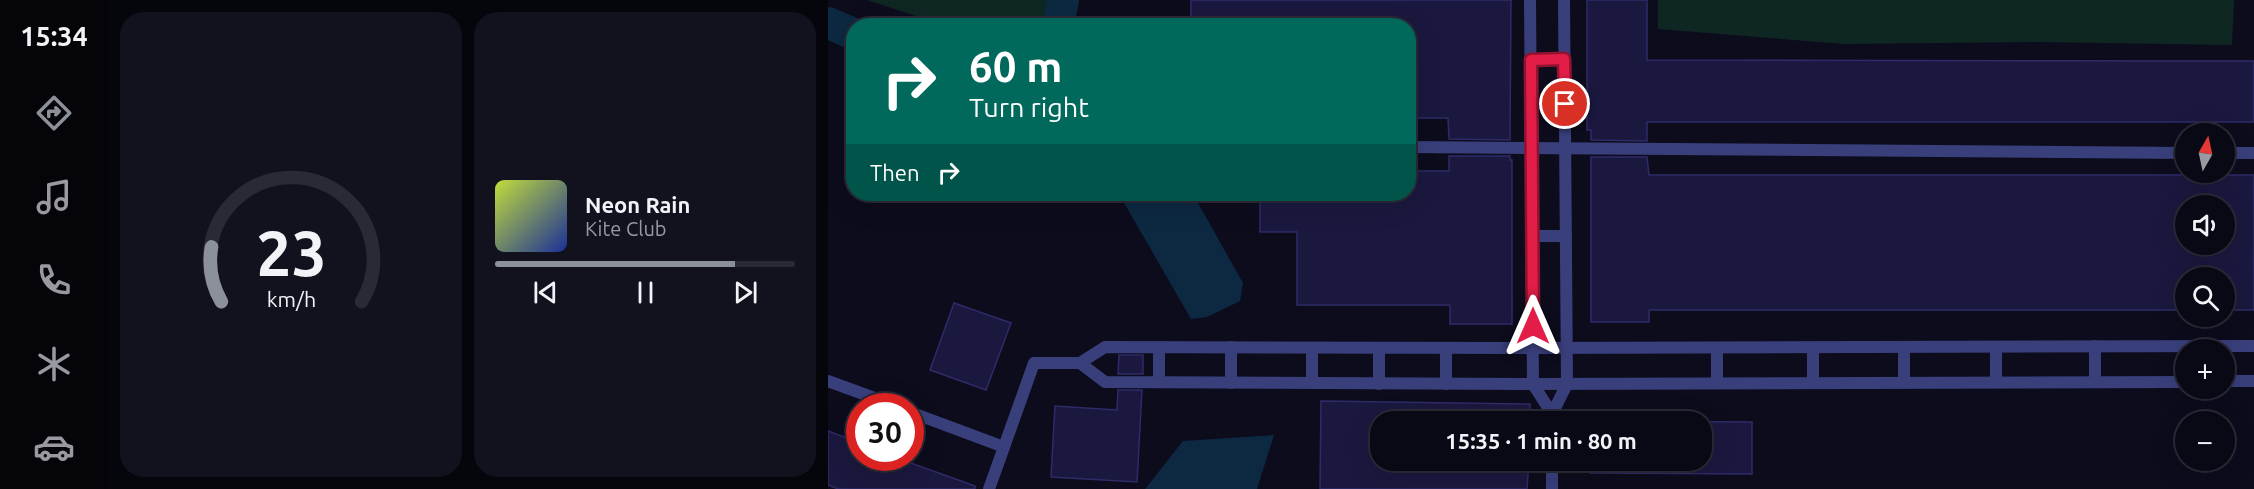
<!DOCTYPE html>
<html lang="en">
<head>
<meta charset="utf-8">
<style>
  body { margin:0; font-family:Ubuntu,sans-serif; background:#12121f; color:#f1f3f6; height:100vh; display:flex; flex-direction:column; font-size:22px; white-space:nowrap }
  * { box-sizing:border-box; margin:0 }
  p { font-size:20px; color:#999aa1 }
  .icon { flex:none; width:33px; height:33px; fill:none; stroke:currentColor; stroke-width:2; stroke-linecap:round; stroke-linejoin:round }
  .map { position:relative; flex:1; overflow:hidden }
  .details { display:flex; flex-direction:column; gap:12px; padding:12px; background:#05050c; width:720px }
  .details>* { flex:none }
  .banner { position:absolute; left:18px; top:18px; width:570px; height:183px; border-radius:24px; box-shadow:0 6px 24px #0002,0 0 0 2px #292a35; background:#00695c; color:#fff; overflow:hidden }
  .needle { width:39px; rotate:9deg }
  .controls { position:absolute; left:1347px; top:123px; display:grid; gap:12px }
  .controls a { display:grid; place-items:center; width:60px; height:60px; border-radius:50%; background:#090916; box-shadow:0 6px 24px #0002,0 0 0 2px #292a35; font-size:30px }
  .speed { position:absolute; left:18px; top:393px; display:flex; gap:12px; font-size:30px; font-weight:700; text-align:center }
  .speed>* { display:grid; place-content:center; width:78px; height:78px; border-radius:50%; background:#090916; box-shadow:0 6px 24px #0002,0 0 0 2px #292a35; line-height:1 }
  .speed .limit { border:9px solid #d22; background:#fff; color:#111 }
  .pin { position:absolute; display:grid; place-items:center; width:51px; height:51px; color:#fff; margin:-26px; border:3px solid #fff; border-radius:50%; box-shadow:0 2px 6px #0007 }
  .me { position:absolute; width:66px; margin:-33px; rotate:0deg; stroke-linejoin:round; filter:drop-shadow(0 0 4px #0008) }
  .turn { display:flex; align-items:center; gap:21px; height:126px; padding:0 24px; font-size:27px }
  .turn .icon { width:78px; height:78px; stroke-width:2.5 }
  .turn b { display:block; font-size:42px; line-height:51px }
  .then { display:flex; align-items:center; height:57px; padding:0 24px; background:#0003; gap:12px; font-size:22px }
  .details .tile { flex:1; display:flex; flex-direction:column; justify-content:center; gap:9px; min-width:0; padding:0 21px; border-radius:24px; background:#12121f }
  .details .dial { align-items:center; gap:0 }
  .dial svg { height:156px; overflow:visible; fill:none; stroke:#292a35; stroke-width:7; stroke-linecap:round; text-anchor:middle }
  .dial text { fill:#f1f3f6; stroke:none }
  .song { display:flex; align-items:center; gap:18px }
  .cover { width:72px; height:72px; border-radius:9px; background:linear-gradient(135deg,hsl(70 70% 55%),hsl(230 70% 35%)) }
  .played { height:6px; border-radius:3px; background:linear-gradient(90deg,#8c9099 80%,#292a35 80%) }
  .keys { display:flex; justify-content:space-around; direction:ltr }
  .details .tiles { flex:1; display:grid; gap:12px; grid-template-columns:repeat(2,1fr) }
  .trip { position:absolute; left:542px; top:411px; width:342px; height:60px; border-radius:24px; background:#090916; box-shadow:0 6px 24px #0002,0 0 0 2px #292a35; font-weight:700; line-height:60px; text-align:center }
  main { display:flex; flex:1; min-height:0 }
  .dock { display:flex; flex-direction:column; width:108px; justify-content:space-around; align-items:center; background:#040409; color:#999aa1 }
  .dock .icon { width:42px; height:42px }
  .dock .on { color:#8c9099 }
  .dock b { font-size:27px; color:#f1f3f6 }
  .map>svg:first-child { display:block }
  .green { fill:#0f2723 }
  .water { fill:#0c2941 }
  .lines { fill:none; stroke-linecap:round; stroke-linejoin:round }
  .canal { stroke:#0c2941; stroke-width:32 }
  .building { fill:#1a183e; stroke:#2e2b69; stroke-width:1.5; fill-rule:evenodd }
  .street { stroke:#383f7b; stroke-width:12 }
  .route-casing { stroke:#92132f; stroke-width:15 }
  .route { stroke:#e11d48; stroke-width:10 }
</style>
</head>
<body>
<main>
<nav class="dock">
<b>15:34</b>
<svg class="icon on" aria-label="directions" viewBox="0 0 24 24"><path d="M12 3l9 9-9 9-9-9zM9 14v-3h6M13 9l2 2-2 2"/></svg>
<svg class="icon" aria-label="music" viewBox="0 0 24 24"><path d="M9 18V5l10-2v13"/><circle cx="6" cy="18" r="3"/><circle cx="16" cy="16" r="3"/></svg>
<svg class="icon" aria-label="phone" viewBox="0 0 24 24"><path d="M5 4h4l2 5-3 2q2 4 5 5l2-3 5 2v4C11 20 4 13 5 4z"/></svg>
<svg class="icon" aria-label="climate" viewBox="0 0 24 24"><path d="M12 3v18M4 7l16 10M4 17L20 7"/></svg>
<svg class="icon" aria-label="car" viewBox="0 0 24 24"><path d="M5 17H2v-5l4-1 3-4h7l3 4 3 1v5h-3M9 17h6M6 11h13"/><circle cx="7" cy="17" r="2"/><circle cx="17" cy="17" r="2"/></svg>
</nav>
<section class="details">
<div class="tiles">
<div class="tile dial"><svg viewBox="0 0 100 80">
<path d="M14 69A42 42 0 1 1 86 69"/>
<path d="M14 69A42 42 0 0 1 9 41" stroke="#8c9099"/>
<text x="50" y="56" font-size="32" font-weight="700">23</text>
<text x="50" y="72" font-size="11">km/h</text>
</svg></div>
<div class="tile">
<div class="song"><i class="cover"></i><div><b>Neon Rain</b><p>Kite Club</p></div></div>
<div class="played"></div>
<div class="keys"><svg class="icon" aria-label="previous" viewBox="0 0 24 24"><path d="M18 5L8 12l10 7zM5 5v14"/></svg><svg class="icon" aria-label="pause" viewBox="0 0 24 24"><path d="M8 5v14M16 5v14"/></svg><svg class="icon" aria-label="next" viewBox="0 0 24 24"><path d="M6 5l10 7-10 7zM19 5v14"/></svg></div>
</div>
</div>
</section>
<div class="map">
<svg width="1426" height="489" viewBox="0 0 1426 489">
  <rect width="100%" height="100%" fill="#0c0c1d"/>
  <!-- green -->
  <g class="green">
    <polygon points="39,0 222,0 218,25 115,25"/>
    <polygon points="830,0 1406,0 1404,45 1211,42 1016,44 830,29"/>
  </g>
  <!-- water -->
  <g class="water">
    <polygon points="291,194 365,194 415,283 412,301 379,317 363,319"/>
    <polygon points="446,435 429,489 317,489 355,441"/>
  </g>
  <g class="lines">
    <!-- canal -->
    <g class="canal">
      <polyline points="0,23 26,34"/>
      <polyline points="230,26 235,0"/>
    </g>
  </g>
  <!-- building -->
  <g class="building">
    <polygon points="363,0 683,0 682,140 621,139 620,118 580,118 580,26 363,26"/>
    <polygon points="759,0 819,0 819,60 1426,61 1426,122 819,122 819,141 763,140 763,130 759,130"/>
    <polygon points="621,156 682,156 682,160 684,160 684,324 622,324 622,305 469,305 469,232 432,232 432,194 580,194 580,171 621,171"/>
    <path d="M763,157H819L821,175H1426V310H1396V278H1358V310H821V322H763ZM1358,206H1396V244H1358Z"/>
    <polygon points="126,303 183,323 158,390 102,370"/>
    <polygon points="291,355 315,355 315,374 290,374"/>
    <polygon points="290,390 314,390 309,482 223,477 227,406 289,410"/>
    <polygon points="493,401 702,404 702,422 552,422 552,460 701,460 699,489 492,489"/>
    <polygon points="762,421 924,422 924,474 762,473 762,460 873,460 873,422"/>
    <polygon points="0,431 32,443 32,458 69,458 147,486 147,489 10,489 0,485"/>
  </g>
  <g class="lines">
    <!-- street -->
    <g class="street">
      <polyline points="702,0 705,384 724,414"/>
      <polyline points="703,59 736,59"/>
      <polyline points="580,147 1358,153"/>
      <polyline points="1396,153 1426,153"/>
      <polyline points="704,236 738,236"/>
      <polyline points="1267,346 1267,382"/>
      <polyline points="331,347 331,382"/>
      <polyline points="403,347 403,383"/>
      <polyline points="1076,347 1076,382"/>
      <polyline points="1168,347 1168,382"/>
      <polyline points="484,348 484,383"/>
      <polyline points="551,348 551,384"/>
      <polyline points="889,348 889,383"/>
      <polyline points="985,348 985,383"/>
      <polyline points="252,363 277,382 705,384 1358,382"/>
      <polyline points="0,381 68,406"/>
      <polyline points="1396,381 1426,381"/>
      <polyline points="618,384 618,348"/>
      <polyline points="82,412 176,447"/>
      <polyline points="724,422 724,414 739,384 736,0"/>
      <polyline points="724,460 724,489"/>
      <polyline points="161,489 206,363 252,363 277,347 705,348 1426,346"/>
    </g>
  </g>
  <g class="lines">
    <defs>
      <polyline id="route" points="705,326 703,60 736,59 737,104"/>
    </defs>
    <!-- route casing -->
    <use href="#route" class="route-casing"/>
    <!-- route -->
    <use href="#route" class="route"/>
  </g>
</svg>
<div class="controls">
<a><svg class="needle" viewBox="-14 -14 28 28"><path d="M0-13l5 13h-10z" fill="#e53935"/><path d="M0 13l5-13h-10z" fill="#999aa1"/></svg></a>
<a><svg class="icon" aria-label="sound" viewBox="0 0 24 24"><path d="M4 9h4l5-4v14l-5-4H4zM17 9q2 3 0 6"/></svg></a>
<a><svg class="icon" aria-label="search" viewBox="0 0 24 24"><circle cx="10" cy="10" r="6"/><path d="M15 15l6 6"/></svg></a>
<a>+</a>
<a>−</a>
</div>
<div class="speed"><div class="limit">30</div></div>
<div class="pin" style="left:737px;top:104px;background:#d93025"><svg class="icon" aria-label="arrive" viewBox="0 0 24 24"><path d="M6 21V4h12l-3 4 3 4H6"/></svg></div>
<svg class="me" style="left:705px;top:326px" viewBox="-20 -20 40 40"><path d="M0-17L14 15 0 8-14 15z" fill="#e11d48" stroke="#fff" stroke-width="4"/></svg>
<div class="trip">15:35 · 1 min · 80 m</div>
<div class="banner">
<div class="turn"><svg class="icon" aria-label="right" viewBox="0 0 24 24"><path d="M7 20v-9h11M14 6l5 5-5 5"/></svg><div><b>60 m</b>Turn right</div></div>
<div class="then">Then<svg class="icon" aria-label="right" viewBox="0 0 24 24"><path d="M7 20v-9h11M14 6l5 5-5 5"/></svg></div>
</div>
</div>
</main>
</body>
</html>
